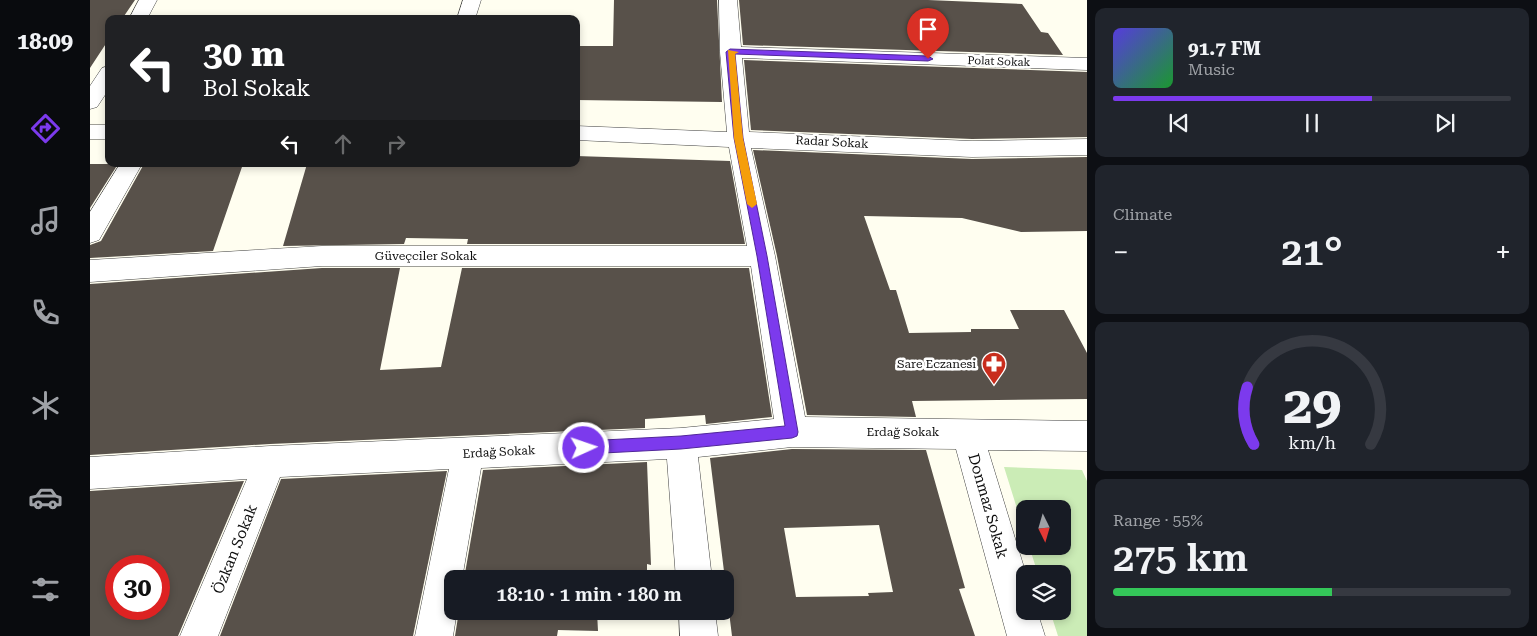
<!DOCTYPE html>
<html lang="en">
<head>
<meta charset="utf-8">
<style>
  body { margin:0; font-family:"Roboto Serif",serif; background:#20242c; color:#f1f3f6; height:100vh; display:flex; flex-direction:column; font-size:19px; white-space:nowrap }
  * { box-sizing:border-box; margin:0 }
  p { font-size:16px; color:#9ea1a6 }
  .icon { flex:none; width:28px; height:28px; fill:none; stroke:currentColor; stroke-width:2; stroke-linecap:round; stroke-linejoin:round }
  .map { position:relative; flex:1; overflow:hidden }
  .details { display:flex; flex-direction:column; gap:8px; padding:8px; background:#0d0f14; width:450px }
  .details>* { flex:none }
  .guide { position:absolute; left:15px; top:15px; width:475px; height:152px; border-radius:10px; box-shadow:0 2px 8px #0003; background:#202124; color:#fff; overflow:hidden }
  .needle { width:32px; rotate:175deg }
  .tools { position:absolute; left:926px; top:500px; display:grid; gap:10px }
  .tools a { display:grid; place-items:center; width:55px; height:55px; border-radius:10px; background:#171b24; box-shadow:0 2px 8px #0003; font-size:25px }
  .speed { position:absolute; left:15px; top:555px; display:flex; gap:10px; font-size:25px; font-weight:700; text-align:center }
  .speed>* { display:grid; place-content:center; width:65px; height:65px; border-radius:50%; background:#171b24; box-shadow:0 2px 8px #0003; line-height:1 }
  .speed .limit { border:8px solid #d22; background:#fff; color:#111 }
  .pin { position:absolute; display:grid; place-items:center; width:42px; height:42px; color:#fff; margin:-51px -21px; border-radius:50% 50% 50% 0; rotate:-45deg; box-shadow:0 0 5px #0007 }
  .pin .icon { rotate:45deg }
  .me { position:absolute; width:55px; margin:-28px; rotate:87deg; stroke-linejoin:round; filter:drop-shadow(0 0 4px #0008) }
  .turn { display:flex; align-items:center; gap:18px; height:105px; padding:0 15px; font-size:22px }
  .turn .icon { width:65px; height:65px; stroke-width:2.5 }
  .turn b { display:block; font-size:35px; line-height:42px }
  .lanes { display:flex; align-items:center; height:48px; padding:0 15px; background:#0003; justify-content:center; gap:25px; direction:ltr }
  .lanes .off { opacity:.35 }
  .big { font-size:38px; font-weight:600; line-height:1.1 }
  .details .widget { flex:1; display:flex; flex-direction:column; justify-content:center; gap:8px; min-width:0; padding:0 18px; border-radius:10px; background:#20242c }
  .details .dial { align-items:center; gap:0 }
  .dial svg { height:130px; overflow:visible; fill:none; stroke:#363941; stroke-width:7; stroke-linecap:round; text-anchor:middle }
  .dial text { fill:#f1f3f6; stroke:none }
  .song { display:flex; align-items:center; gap:15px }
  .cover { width:60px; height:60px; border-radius:8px; background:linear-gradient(135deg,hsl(250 70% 55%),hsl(130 70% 35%)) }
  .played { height:5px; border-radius:2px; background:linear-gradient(90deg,#7c3aed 65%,#363941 65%) }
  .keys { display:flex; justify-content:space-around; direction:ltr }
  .heat { display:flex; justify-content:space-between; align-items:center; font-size:28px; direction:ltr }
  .charge { height:8px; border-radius:4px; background:linear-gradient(90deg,#34c759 55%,#363941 0) }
  .trip { position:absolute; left:354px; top:570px; width:290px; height:50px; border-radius:10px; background:#171b24; box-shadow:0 2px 8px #0003; font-weight:600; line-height:50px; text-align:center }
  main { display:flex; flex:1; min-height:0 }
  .tab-bar { display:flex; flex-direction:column; width:90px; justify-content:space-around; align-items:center; background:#090b0e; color:#9ea1a6 }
  .tab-bar .icon { width:35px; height:35px }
  .tab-bar .active { color:#7c3aed }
  .tab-bar b { font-size:22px; color:#f1f3f6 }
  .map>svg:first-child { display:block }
  .green { fill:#cbecb6 }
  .building { fill:#58514a; fill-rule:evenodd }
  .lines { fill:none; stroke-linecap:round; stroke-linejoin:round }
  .minor-casing { stroke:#414141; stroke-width:1 }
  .minor { fill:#fff; fill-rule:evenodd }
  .route { fill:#7c3aed; stroke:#51269a }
  .slow { fill:#f59e0b }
  .labels { text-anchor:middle; stroke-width:5; stroke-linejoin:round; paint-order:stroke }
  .far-street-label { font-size:11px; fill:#0e0e0e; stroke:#fff }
  .street-label { font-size:12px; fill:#0e0e0e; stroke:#fff }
  .poi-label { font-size:12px; fill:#0e0e0e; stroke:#fff; text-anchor:end }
  .near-street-label { font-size:15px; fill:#0e0e0e; stroke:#fff }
</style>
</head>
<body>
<main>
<nav class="tab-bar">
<b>18:09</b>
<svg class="icon active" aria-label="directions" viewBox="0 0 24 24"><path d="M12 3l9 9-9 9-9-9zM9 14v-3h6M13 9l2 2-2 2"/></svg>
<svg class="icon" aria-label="music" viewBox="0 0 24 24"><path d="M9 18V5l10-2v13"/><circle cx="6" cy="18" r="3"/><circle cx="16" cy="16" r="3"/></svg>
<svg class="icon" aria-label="phone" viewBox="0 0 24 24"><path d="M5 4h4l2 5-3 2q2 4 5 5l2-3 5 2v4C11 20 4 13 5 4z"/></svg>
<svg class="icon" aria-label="climate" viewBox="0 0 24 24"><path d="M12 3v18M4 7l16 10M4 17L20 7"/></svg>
<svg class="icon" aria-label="car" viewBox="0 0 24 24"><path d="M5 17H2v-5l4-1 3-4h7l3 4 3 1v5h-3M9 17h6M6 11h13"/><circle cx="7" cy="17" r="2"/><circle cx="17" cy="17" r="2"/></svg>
<svg class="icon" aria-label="filters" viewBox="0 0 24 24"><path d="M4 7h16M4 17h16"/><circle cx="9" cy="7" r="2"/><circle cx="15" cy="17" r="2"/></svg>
</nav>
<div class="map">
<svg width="997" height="636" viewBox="0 0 997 636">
  <rect width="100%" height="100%" fill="#fffef0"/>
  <!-- green -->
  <polygon class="green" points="914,467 992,470 997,481 997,636 968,636 960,611 972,611 972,574 948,574 939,546 972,546 972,509 935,509 935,534"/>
  <!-- building -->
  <g class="building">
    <polygon points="0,0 45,0 32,19 19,19 19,39 0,68"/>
    <polygon points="524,0 627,0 632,102 486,100 486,46 523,46"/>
    <polygon points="649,0 838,0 932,4 951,32 958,33 973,55 653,45"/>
    <polygon points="654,60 997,72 997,137 882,139 661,130"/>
    <polygon points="663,150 882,159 997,157 997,231 931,232 872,218 774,216 800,290 806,290 819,333 881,332 881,329 929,329 920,310 974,310 997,353 997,399 822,401 826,417 717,415 687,256"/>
    <polygon points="486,156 640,161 655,244 377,244 378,239 316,238 314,244 193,246 217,164 486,164"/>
    <polygon points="0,164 28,164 0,208"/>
    <polygon points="54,164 153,164 123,251 0,258 0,245 11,241"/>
    <polygon points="232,268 310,268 290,370 351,367 372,268 659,268 682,417 616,424 615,415 555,419 555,428 180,444 0,455 0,284"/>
    <path d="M702,449L836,450L875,588L869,589L885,636H642L620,458ZM789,525L803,592L778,593L779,596L706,597L694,528Z"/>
    <polygon points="557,462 561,565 557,564 557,579 374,579 393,470"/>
    <polygon points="357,471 323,636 130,636 191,479"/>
    <path d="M154,481L88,636H0V491ZM26,566H69V609H26Z"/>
    <polygon points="369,611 536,611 507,612 508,631 468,630 467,636 365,636"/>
  </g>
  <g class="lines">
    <defs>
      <g id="minor">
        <polygon points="49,0 67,0 57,19 39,19"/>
        <polygon points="373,0 391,0 385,19 367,19"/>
        <polygon points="629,0 647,0 651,47 997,58 997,70 652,58 659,132 882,141 997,139 997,155 882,157 661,148 685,256 715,417 997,421 997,451 898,450 936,574 935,611 947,611 955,636 917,636 866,449 702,447 608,457 622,579 586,579 577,459 391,468 372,579 362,579 362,611 367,611 363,636 325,636 359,469 190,477 128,636 90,636 157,479 0,489 0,457 180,446 591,428 684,419 661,266 232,266 0,282 0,260 232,246 657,246 639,147 486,140 486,126 637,132 630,52"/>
        <polygon points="19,66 19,89 7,107 0,109 0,86 12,68"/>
        <rect x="0" y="125" width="19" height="14"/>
        <polygon points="30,164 52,164 9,240 0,243 0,212"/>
        <polygon points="589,611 625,611 628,636 590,636"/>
      </g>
    </defs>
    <!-- minor casing -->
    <use href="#minor" class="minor-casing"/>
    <!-- minor -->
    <use href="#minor" class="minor"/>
  </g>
  <!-- route -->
  <polygon class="route" points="640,49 838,56 843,59 838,61 645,54 653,138 677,256 708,432 707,436 702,438 591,449 494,454 489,452 487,448 489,443 494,441 591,436 695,426 667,256 644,138 636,52"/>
  <!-- slow -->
  <polygon class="slow" points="638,50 649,52 645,54 653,138 667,204 662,208 657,204 644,138"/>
  <!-- icons -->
  <defs>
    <symbol id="pharmacy-pin" viewBox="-11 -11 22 30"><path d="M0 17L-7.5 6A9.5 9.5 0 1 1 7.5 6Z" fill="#c82d1d" stroke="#fff"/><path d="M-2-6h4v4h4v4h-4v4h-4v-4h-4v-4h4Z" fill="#fff"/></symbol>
  </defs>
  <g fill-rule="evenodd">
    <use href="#pharmacy-pin" x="890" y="350" width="28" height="38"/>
  </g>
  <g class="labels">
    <!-- far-street labels -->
    <g class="far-street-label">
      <text transform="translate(909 61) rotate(2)" y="4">Polat Sokak</text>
    </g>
    <!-- street labels -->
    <g class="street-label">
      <text transform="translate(742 142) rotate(3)" y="4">Radar Sokak</text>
      <text x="336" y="260">Güveçciler Sokak</text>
      <text x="813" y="436">Erdağ Sokak</text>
      <text transform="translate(409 452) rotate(-3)" y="4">Erdağ Sokak</text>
    </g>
    <!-- poi labels -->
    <g class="poi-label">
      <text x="886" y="368">Sare Eczanesi</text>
    </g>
    <!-- near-street labels -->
    <g class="near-street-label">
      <text transform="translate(898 506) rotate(74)" y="5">Donmaz Sokak</text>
      <text transform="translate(145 549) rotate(-68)" y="5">Özkan Sokak</text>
    </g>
  </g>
</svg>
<div class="tools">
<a><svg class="needle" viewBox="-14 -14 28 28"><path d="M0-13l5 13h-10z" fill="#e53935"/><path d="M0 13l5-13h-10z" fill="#9ea1a6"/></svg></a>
<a><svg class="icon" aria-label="layers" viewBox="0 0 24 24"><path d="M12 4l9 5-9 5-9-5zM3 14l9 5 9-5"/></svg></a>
</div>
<div class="speed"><div class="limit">30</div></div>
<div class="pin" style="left:838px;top:59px;background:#d93025"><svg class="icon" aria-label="arrive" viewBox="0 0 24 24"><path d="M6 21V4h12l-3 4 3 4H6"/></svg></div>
<svg class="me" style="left:494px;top:448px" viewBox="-20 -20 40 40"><circle r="17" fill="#7c3aed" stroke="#fff" stroke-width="3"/><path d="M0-11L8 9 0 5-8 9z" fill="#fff"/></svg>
<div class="trip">18:10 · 1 min · 180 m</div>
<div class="guide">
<div class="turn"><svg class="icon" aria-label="left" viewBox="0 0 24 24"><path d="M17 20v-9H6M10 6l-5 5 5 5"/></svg><div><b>30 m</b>Bol Sokak</div></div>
<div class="lanes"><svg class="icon" aria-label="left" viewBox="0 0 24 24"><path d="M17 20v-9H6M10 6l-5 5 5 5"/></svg><svg class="icon off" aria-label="ahead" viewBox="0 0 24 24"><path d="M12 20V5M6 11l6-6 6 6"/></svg><svg class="icon off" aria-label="right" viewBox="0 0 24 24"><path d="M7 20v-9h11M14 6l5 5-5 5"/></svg></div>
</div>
</div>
<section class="details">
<div class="widget">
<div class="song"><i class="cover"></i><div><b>91.7 FM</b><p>Music</p></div></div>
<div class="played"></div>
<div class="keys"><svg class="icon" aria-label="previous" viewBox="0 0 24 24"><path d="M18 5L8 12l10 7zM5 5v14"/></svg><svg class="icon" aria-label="pause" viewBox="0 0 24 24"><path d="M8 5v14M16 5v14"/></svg><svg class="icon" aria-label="next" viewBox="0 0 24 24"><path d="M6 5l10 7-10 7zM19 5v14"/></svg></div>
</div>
<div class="widget"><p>Climate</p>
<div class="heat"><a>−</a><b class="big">21°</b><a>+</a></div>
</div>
<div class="widget dial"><svg viewBox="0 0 100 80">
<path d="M14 69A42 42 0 1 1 86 69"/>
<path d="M14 69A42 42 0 0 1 10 34" stroke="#7c3aed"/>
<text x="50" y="56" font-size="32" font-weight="700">29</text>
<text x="50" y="72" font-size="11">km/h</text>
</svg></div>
<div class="widget"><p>Range · 55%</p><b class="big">275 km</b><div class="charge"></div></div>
</section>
</main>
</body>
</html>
